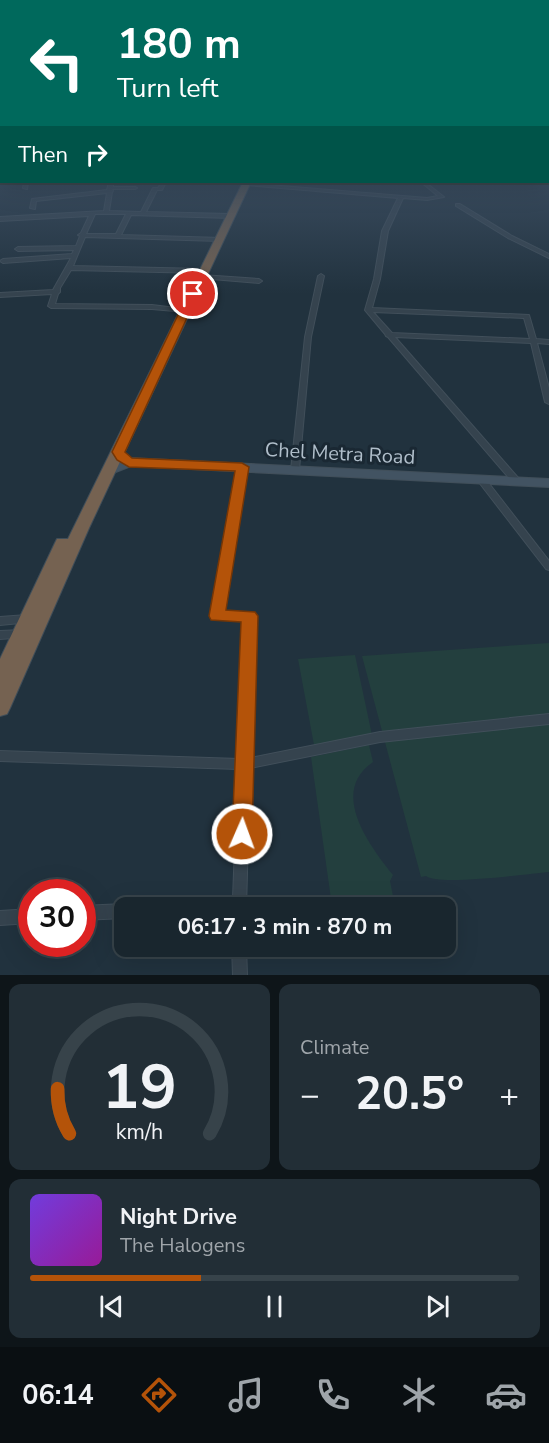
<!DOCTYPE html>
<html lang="en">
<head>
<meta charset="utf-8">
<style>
  body { margin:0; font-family:"Nunito Sans",sans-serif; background:#222e36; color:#f1f3f6; height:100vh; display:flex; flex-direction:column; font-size:22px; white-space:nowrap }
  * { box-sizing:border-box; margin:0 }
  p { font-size:20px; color:#9fa5aa }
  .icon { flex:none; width:33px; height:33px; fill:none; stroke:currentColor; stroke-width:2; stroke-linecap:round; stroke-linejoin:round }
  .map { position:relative; height:975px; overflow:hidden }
  .details { display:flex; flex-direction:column; gap:9px; padding:9px; background:#0e1519; flex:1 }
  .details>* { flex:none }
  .banner { position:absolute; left:0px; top:0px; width:549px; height:183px; box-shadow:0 6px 24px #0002,0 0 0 2px #37434a; background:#00695c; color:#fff; overflow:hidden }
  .speed { position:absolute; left:18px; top:879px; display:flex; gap:12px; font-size:30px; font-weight:700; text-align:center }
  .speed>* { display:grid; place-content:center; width:78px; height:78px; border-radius:50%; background:#19262e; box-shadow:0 6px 24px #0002,0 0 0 2px #37434a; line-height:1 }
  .speed .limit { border:9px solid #d22; background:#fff; color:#111 }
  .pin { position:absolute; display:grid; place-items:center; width:51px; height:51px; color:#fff; margin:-26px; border:3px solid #fff; border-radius:50%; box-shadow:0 2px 6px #0007 }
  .me { position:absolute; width:66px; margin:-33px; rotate:2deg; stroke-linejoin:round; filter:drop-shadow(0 0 4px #0008) }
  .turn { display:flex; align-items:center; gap:21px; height:126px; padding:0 18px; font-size:27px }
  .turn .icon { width:78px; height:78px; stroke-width:2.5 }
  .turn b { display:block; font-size:42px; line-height:51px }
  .then { display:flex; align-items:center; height:57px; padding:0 18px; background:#0003; gap:12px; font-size:22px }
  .big { font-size:45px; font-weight:700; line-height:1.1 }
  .details .tile { flex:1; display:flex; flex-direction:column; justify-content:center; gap:9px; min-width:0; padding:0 21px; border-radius:12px; background:#222e36 }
  .details .dial { align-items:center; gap:0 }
  .dial svg { height:156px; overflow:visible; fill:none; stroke:#37434a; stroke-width:7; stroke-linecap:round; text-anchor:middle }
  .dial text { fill:#f1f3f6; stroke:none }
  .song { display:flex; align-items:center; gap:18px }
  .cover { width:72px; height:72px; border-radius:9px; background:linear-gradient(135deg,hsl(260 70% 55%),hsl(300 70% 35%)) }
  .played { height:6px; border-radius:3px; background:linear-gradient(90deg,#b45309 35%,#37434a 35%) }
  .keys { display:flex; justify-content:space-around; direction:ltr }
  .heat { display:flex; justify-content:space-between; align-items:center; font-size:33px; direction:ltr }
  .details .tiles { flex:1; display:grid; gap:9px; grid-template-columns:1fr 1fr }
  .tile:last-child { grid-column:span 2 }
  .trip { position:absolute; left:114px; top:897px; width:342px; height:60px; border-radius:12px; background:#19262e; box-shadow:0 6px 24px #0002,0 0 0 2px #37434a; font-weight:700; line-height:60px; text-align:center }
  .dock { display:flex; height:96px; justify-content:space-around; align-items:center; background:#0a0f12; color:#9fa5aa }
  .dock .icon { width:42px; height:42px }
  .dock .selected { color:#b45309 }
  .dock b { font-size:27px; color:#f1f3f6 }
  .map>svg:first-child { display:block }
  .green { fill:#233f3e }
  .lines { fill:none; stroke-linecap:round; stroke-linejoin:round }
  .street-casing { stroke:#414f5a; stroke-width:2 }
  .secondary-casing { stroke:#414f5a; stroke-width:2 }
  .highway-casing { stroke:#404e59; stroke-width:2 }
  .street { fill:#35434e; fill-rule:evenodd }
  .secondary { fill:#425362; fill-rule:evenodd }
  .highway { fill:#756251; fill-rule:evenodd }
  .route { fill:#b45309; stroke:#753606; stroke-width:1.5 }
  .labels { text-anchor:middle; stroke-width:6; stroke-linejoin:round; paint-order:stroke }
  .street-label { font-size:20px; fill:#b0beca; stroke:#1a2833 }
</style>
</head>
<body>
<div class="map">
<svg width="549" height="975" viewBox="0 0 549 975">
  <rect width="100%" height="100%" fill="#21323e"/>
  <!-- green -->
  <g class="green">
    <path d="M549,643V872C527,874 438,886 426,876L421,877L362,656Z"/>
    <polygon points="355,655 372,735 314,745 298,659"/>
    <path d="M369,745L373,762C329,792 369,845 393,875L390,881L393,896L331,899L311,757Z"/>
  </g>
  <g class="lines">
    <defs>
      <g id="street">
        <rect x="0" y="159" width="2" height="2"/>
        <polygon points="24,182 28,182 27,189 23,188"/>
        <path d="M109,182H113V187H135L137,188L135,189H112L113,191L112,192L109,211L141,212L153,188H158L162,182H166L162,190H157L146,212L231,214L234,216L231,218L131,215L121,235L222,238V240L220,241L85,237L73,266L204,269L207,271L204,273L71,270L60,288V292L58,294L55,304L152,305L184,309L187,311L186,312L152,309L51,308L48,306L52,294L0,297V293L53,290L71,258L3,263L0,261L3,259L72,254L74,250L18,251L15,249L18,247L76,246L80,236L78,235L81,233L89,216L0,221V217L104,211L107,193L36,201L35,209L30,208L32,199L107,190ZM95,214H126L116,234H86Z"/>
        <path d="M421,182H425L444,197L427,200L403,198L388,231L380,279L372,308L529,315L536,339L549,340V344L537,343L549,388V404L545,402L531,343L395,337L520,480L521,482L520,484H514L388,337L386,336L385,334L365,310L374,279L382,231L398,198L246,185L244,184L246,183L427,198L438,196ZM373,312L524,318L530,339L392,333Z"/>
        <polygon points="456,204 460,204 512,236 549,254 549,258 508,238 456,206"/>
        <polygon points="321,274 324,276 311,337 299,470 295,473 291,470 305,337 318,276"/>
        <polygon points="202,275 259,279 262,281 259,283 200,278 199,277"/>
        <polygon points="242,464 246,467 222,612 250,612 253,613 255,616 250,758 380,732 549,714 549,724 380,742 250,768 246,908 176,908 177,903 182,901 233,898 238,769 0,761 0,751 239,759 245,620 217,620 214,619 212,616 238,467"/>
        <polygon points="481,476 484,477 549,561 549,570 546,569 478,481 477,479"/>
        <polygon points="27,615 30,616 32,619 30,622 0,625 0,617"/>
        <polygon points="23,630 27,631 28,634 27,637 0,639 0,631"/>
        <polygon points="124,904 129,908 124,908 124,918 82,920 82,906"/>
        <polygon points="32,909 32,923 0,925 0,911"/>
        <polygon points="232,946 246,946 247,975 233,975"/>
      </g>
      <polygon id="secondary" points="129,458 549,479 549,487 131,466 108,475 102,471 104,468"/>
      <polygon id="highway" points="243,182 251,182 89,528 10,708 7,714 0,716 0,659 55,543 57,539 68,539"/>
    </defs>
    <!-- street casing -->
    <use href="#street" class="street-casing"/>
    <!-- secondary casing -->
    <use href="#secondary" class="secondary-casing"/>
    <!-- highway casing -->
    <use href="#highway" class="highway-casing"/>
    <!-- street -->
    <use href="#street" class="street"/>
    <!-- secondary -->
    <use href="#secondary" class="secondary"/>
    <!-- highway -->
    <use href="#highway" class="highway"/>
  </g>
  <!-- sky -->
  <linearGradient id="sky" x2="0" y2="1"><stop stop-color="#121c22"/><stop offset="0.54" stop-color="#3d4f63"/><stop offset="1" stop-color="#3d4f63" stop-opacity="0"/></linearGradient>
  <rect width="549" height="294" fill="url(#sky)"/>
  <!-- route -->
  <polygon class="route" points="193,291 198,294 125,452 132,458 242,463 249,467 226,610 255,612 258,616 252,834 249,841 242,844 235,841 232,834 241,622 211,620 209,616 235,471 129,467 117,460 112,452 188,294"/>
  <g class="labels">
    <!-- street labels -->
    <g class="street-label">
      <text transform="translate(340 453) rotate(3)" y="7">Chel Metra Road</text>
    </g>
  </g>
</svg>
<div class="speed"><div class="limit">30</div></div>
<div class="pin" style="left:193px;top:294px;background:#d93025"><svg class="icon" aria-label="arrive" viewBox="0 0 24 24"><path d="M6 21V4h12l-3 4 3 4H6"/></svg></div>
<svg class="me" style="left:242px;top:834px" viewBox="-20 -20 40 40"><circle r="17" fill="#b45309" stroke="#fff" stroke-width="3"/><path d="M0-11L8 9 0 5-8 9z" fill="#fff"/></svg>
<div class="trip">06:17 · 3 min · 870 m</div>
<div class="banner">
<div class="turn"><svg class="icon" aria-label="left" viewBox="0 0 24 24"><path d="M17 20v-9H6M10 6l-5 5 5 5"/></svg><div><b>180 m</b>Turn left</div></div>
<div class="then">Then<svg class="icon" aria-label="right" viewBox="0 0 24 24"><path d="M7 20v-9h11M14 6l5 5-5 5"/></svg></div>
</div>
</div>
<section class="details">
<div class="tiles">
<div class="tile dial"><svg viewBox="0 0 100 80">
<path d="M14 69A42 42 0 1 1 86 69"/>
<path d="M14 69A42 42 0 0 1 8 46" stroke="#b45309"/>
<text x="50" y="56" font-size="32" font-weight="700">19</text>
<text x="50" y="72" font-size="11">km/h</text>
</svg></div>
<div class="tile"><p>Climate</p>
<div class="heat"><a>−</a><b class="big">20.5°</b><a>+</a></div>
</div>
<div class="tile">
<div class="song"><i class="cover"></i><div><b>Night Drive</b><p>The Halogens</p></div></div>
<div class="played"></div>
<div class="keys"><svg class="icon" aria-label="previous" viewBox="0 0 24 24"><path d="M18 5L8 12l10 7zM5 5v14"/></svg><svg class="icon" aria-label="pause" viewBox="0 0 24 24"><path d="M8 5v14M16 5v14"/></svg><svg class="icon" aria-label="next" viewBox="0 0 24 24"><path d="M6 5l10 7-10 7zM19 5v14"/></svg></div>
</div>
</div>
</section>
<nav class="dock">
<b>06:14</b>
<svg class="icon selected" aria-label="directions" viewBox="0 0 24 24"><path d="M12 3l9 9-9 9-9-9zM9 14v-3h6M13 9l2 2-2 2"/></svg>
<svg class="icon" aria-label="music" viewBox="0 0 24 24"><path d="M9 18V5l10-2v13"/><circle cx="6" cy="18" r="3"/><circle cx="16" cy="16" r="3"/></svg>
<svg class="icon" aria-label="phone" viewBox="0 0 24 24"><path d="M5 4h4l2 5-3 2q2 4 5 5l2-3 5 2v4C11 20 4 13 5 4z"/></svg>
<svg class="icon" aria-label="climate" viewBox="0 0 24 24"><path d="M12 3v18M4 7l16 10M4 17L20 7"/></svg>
<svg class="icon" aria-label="car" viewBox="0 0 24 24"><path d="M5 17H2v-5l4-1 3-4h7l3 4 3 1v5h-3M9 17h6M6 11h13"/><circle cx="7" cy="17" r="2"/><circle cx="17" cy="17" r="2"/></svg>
</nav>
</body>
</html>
